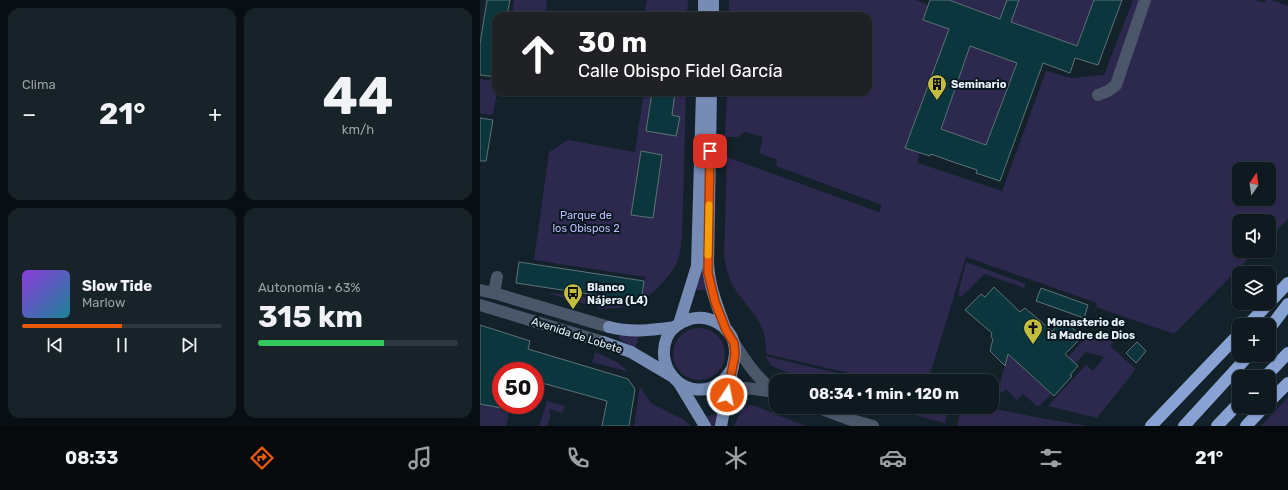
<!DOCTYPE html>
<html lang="es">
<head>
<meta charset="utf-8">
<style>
  body { margin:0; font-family:Rubik,sans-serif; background:#172229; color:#f1f3f6; height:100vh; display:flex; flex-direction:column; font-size:15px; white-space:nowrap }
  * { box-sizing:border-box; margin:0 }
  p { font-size:13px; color:#9ba0a5 }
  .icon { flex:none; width:22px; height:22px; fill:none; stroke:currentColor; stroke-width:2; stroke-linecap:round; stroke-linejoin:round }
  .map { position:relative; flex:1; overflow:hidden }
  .drawer { display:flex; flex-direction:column; gap:8px; padding:8px; background:#080e12; width:480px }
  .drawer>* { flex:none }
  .hud { position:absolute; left:12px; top:12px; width:380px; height:84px; border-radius:12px; box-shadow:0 1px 3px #0004,0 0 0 1px #2e383e; background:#202124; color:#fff; overflow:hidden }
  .needle { width:26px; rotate:13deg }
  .buttons { position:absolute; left:752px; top:162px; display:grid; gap:8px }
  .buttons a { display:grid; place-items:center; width:44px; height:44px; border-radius:8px; background:#0e1920; box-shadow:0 1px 3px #0004,0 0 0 1px #2e383e; font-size:20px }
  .speed { position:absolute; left:12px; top:362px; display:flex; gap:8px; font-size:20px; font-weight:700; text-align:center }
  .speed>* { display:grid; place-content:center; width:52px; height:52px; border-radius:50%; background:#0e1920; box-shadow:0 1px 3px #0004,0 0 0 1px #2e383e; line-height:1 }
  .speed .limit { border:6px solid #d22; background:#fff; color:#111 }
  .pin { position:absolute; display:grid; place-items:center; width:34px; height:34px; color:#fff; margin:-17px; border-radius:8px; box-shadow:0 2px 6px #0006 }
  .me { position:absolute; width:44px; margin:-22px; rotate:11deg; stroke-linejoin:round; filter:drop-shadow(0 0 3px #0008) }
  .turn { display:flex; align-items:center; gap:14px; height:84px; padding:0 20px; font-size:18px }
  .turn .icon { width:52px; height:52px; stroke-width:2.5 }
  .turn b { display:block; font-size:28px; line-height:34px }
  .big { font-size:30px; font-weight:700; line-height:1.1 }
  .drawer .widget { flex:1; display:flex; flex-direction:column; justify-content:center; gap:6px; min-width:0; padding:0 14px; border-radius:12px; background:#172229 }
  .drawer .dial { align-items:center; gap:0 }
  .dial b { font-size:52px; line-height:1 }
  .song { display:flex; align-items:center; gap:12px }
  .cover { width:48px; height:48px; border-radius:6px; background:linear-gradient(135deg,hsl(270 70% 55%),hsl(190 70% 35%)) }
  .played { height:4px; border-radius:2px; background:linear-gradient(90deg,#ea580c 50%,#2e383e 50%) }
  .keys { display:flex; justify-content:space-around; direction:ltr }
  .heat { display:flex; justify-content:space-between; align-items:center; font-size:22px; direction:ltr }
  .charge { height:6px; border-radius:3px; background:linear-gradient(90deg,#34c759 63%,#2e383e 0) }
  .drawer .tiles { flex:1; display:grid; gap:8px; grid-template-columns:repeat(2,1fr) }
  .trip { position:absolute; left:289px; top:374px; width:230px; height:40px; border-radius:12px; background:#0e1920; box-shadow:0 1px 3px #0004,0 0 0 1px #2e383e; font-weight:700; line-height:40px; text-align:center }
  .tabs { display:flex; height:64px; justify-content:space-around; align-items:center; background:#060a0d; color:#9ba0a5 }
  .tabs .icon { width:28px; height:28px }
  .tabs .on { color:#ea580c }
  .tabs b { font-size:18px; color:#f1f3f6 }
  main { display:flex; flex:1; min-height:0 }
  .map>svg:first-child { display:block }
  .green { fill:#2d284d; fill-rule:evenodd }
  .building { fill:#0c363d; stroke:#5d7377; fill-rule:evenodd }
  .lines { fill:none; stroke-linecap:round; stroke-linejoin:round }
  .minor { stroke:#4b5669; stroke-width:12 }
  .major { stroke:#778cb5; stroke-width:12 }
  .highway { stroke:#88a2d3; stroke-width:12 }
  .route-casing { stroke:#983908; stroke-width:10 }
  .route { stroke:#ea580c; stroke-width:7 }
  .slow { stroke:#f59e0b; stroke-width:7 }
  .labels { text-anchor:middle; stroke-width:4; stroke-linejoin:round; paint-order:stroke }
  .poi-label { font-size:11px; font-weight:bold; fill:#e9f2f9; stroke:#091720; text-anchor:start }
  .park-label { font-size:11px; fill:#bfb9f7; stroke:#091720 }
  .street-label { font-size:11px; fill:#e9f2f9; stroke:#091720 }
</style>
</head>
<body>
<main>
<section class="drawer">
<div class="tiles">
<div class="widget"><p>Clima</p>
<div class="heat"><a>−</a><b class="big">21°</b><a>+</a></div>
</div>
<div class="widget dial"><b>44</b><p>km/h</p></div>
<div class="widget">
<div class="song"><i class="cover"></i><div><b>Slow Tide</b><p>Marlow</p></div></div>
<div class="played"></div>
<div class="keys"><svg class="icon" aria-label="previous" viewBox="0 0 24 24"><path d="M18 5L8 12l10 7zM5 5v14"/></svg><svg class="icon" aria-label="pause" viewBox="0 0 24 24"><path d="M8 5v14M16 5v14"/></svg><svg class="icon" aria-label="next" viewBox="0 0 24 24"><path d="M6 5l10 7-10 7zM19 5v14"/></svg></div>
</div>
<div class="widget"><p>Autonomía · 63%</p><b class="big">315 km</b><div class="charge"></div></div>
</div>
</section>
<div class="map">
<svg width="808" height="426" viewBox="0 0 808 426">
  <rect width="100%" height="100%" fill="#12212a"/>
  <!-- green -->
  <g class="green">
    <polygon points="34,0 67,0 65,16 32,16"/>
    <polygon points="167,0 208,0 207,16 164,16"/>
    <path d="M249,0H436L448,5L443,20L469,29L425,147L439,153L438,163L522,191L566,71L592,78L624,75L653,0H776L784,3L786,0H792L808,6V219L789,238V221H759V251H776L694,334L616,307L617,303L486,257L448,381H404L286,354C286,319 272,315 255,289C249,280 246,267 244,257L247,157L399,212L402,205L296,166L297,160L279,153L283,137L265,132L258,137H245L247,92H388V16H249ZM759,169H789V199H759Z"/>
    <polygon points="469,0 527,0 520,19"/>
    <polygon points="539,0 614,0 597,46 531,22"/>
    <polygon points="490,46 537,63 506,145 461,129"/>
    <polygon points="0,79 16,81 17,92 13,115 0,113"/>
    <path d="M164,92L194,98L195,92H206C205,130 204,167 203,205C202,222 203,241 199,257C195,271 175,294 162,300L165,277L54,260L69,152L88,140L155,152ZM161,152L182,155L173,218L151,215Z"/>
    <polygon points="223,262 227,290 215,290"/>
    <polygon points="486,262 546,284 544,288 505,274 481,297 478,294"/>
    <polygon points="70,293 112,298 112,306 70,294"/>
    <polygon points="118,300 146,304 149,305 139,308 119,309 117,308"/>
    <circle cx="219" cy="354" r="26"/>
    <polygon points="609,334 634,342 630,346 656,369 617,418 568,406 606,365 613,371 624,357 606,352 595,364 588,357"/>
    <polygon points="140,335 159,336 156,347 155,348 139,339"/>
    <polygon points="115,352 137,362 149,372 112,362"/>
    <polygon points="528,354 571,394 558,407 543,394 537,400 526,389 522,393 518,390"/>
    <polygon points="285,356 391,381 327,381 292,366"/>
    <polygon points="160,387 171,403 204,420 211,426 154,426"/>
    <polygon points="808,397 808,426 781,426"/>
    <polygon points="67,401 85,406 82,413 70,409 69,413 71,414 67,426 59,426"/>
    <polygon points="0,404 30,409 26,426 0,426"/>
    <polygon points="268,405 275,406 326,426 254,426 261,410"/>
    <polygon points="403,407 469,407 465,423"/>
    <polygon points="482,407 506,407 555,417 608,426 477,426"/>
    <polygon points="241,413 239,426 231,426 225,417"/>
  </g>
  <!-- building -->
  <g class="building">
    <polygon points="7,0 30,0 27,16 16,16 16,77 0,75 0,44"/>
    <path d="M450,0H469L520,19L527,0H539L531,22L597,46L614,0H642L618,65L595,58L590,73L563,63L520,181L496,173L497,170L473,162L451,154L450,156L425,148L469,29L443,20ZM490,46L537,63L506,145L461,129Z"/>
    <polygon points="172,92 195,92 192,115 200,117 196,136 166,131"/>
    <polygon points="0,118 13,120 6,161 0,161"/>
    <polygon points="161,151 182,155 173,218 151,215"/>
    <polygon points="39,262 164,281 161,302 36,283"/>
    <polygon points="514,287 540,312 545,308 572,331 584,320 602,337 585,354 598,366 590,375 592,376 574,396 528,354 525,366 510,351 513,339 511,337 512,333 485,310 501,294 505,297"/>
    <polygon points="561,288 608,305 604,318 556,301"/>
    <polygon points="0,325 50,341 48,349 148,379 155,389 149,426 122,426 127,401 55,381 55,371 21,371 21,408 0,404"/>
    <polygon points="657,342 666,351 656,363 646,353"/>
  </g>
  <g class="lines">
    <!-- minor -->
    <g class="minor">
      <polyline points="618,95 628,91 636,85 665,0"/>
      <polyline points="0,290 14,293 129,327"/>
      <polyline points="14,293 17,277"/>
      <polyline points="0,305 123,342"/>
      <path d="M254,343C266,361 277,379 295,392"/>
      <polyline points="240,389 248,390 266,388 296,392"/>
      <polyline points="336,407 368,419 393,426"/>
    </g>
    <!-- major -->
    <g class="major">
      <polyline points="224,16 224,0"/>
      <polyline points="233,16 233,0"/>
      <path d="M231,92L228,263C229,287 238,308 246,330"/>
      <polyline points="199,324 217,266 222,92"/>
      <path d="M129,327C152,333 172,330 195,327"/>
      <polyline points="123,342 151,352 190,375"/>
      <polyline points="199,383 225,426"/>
      <path d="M241,426L255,355C255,351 255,347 254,343C249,325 228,314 210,319C201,322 191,328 187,337C173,371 209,404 240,383C246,379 249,373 253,367"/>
    </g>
    <!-- highway -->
    <g class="highway">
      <polyline points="789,303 808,283"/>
      <polyline points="768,325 789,303"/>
      <polyline points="789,329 808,304"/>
      <polyline points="785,377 808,353"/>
      <polyline points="789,402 808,383"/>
      <polyline points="671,426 759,334"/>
      <polyline points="704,426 769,355"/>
      <polyline points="737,426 759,403"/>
      <polyline points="766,426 784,407"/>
    </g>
  </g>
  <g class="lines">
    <defs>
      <polyline id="route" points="230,151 228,273 235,302 246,330 254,343 255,355 247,395"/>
    </defs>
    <!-- route casing -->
    <use href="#route" class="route-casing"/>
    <!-- route -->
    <use href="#route" class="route"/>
    <!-- slow -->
    <polyline class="slow" points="228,255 229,205"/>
  </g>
  <!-- icons -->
  <defs>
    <symbol id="building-pin" viewBox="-11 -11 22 30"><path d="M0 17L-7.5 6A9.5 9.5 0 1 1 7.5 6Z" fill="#c2bd3f" stroke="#091720"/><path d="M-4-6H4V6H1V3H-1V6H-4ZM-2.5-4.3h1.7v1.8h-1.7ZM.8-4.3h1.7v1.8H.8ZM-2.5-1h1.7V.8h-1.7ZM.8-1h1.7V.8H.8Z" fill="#111"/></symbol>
    <symbol id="bus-pin" viewBox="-11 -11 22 30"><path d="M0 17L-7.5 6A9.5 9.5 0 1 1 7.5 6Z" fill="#c2bd3f" stroke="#091720"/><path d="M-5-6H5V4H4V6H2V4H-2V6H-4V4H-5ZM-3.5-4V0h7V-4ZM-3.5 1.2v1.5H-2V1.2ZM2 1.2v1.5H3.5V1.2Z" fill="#111"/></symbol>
    <symbol id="church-pin" viewBox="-11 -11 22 30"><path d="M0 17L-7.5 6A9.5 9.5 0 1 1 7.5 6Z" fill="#c2bd3f" stroke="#091720"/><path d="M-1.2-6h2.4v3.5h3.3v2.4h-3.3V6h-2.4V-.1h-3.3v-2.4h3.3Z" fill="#111"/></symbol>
  </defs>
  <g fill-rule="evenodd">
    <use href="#building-pin" x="446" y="73" width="22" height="30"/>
    <use href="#bus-pin" x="82" y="282" width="22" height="30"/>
    <use href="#church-pin" x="542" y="317" width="22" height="30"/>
  </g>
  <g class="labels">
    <!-- poi labels -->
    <g class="poi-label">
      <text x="471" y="88">Seminario</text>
      <text x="107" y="291">Blanco<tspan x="107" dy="13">Nájera (L4)</tspan></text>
      <text x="567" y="326">Monasterio de<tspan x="567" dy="13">la Madre de Dios</tspan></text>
    </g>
    <!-- park labels -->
    <g class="park-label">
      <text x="106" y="219">Parque de<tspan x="106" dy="13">los Obispos 2</tspan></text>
    </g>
    <!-- street labels -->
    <g class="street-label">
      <text transform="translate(97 335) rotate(18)" y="4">Avenida de Lobete</text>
    </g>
  </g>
</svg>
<div class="buttons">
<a><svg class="needle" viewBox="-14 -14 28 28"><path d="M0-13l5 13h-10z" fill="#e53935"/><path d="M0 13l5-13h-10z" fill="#9ba0a5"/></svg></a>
<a><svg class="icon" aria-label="sound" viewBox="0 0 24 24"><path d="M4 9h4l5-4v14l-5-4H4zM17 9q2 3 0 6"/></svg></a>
<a><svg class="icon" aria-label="layers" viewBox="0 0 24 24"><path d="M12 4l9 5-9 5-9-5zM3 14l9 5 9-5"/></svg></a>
<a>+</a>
<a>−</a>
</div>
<div class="speed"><div class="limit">50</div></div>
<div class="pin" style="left:230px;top:151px;background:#d93025"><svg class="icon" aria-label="arrive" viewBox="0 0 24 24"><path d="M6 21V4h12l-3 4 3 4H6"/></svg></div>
<svg class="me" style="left:247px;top:395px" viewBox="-20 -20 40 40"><circle r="17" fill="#ea580c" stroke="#fff" stroke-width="3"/><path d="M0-11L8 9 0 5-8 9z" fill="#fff"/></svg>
<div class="trip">08:34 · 1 min · 120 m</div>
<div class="hud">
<div class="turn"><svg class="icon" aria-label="ahead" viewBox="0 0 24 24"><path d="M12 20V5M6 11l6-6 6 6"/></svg><div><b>30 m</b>Calle Obispo Fidel García</div></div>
</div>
</div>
</main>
<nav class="tabs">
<b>08:33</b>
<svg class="icon on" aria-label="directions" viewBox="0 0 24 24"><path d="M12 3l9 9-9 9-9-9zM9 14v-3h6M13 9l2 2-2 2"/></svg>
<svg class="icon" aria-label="music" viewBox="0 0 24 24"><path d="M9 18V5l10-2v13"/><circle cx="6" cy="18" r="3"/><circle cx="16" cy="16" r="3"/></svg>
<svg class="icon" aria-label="phone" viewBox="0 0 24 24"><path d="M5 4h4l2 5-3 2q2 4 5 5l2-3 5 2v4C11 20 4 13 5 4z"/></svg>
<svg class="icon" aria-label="climate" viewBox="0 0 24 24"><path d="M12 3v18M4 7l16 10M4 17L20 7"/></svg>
<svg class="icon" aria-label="car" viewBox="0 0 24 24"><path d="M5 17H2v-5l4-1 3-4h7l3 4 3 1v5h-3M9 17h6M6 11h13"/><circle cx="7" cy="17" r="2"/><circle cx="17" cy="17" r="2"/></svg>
<svg class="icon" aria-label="filters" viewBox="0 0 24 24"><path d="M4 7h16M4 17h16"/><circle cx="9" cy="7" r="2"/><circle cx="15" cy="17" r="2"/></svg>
<b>21°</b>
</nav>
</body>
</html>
